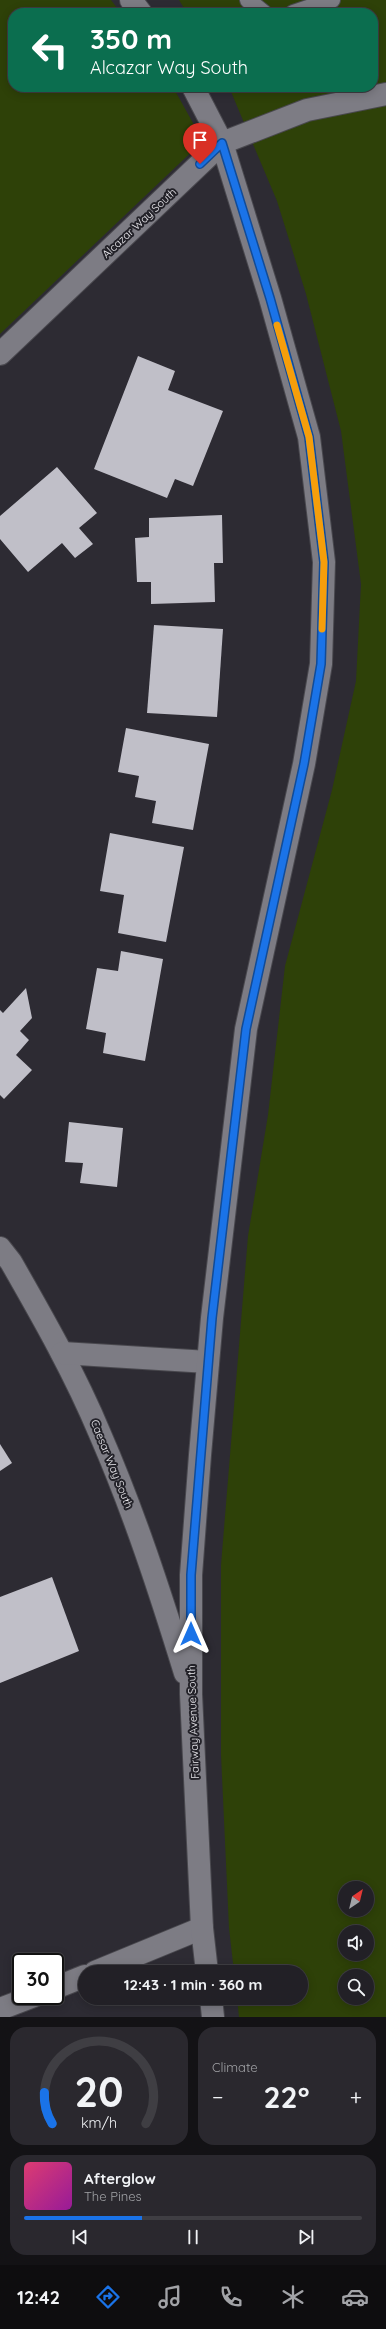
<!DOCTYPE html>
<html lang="en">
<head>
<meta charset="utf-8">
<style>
  body { margin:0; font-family:Quicksand,sans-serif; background:#2a282e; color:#f1f3f6; height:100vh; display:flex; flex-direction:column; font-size:15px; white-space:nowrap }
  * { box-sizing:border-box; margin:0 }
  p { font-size:13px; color:#a2a3a7 }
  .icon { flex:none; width:22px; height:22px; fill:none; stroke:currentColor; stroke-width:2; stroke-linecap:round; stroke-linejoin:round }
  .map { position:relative; height:2017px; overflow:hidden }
  .side { display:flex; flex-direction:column; gap:10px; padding:10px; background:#131215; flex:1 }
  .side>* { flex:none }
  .banner { position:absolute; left:8px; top:8px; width:370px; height:84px; border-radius:16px; box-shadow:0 2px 10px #0003,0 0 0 1px #3f3e43; background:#0b6e4f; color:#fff; overflow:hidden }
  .needle { width:26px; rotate:35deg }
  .fabs { position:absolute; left:338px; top:1881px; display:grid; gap:8px }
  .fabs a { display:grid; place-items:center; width:36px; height:36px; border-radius:50%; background:#222026; box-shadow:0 2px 10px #0003,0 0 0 1px #3f3e43; font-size:20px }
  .speed { position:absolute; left:12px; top:1953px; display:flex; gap:8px; font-size:20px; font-weight:700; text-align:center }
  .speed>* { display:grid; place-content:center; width:52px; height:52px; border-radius:50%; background:#222026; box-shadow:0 2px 10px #0003,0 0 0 1px #3f3e43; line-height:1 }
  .speed .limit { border:2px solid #111; border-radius:6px; background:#fff; color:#111 }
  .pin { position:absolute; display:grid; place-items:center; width:34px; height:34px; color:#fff; margin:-41px -17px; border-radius:50% 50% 50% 0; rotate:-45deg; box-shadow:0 0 4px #0007 }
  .pin .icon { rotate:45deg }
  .me { position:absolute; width:44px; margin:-22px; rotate:0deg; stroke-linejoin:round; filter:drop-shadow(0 0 3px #0008) }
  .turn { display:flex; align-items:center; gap:14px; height:84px; padding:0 16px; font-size:18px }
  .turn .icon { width:52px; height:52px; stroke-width:2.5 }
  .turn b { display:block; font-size:28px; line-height:34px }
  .big { font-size:30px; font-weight:700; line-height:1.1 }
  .side .tile { flex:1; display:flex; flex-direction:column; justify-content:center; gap:6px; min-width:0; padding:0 14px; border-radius:16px; background:#2a282e }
  .side .dial { align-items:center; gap:0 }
  .dial svg { height:104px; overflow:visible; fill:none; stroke:#3f3e43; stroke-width:7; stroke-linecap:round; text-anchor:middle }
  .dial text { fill:#f1f3f6; stroke:none }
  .song { display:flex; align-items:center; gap:12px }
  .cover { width:48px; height:48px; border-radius:6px; background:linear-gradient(135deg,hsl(340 70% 55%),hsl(300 70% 35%)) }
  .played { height:4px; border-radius:2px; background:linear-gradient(90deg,#1a73e8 35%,#3f3e43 35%) }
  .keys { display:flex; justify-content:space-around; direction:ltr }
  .heat { display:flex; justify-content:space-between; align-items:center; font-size:22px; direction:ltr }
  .side .tiles { flex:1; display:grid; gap:10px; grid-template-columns:1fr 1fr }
  .tile:last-child { grid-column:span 2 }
  .trip { position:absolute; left:78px; top:1965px; width:230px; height:40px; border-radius:20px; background:#222026; box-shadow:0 2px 10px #0003,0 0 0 1px #3f3e43; font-weight:700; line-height:40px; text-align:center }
  .dock { display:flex; height:64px; justify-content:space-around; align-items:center; background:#0e0d0f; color:#a2a3a7 }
  .dock .icon { width:28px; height:28px }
  .dock .selected { color:#1a73e8 }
  .dock b { font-size:18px; color:#f1f3f6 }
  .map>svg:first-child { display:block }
  .green { fill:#2e4108; fill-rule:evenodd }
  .building { fill:#c0bfc8 }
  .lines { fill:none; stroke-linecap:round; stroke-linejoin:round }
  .lane-casing { stroke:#49484e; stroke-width:18 }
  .street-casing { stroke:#49484e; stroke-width:24 }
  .secondary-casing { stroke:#49484e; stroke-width:24 }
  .lane { stroke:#7d7c84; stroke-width:16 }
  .street { stroke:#7d7c84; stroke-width:22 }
  .secondary { stroke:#7d7c84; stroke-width:22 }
  .route-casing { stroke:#114b97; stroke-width:10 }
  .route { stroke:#1a73e8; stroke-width:7 }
  .slow { stroke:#f59e0b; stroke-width:7 }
  .labels { text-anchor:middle; stroke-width:4; stroke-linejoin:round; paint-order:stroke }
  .street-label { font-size:11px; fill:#eeedf2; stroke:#232229 }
</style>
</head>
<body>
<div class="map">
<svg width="386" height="2017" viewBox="0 0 386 2017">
  <rect width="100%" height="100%" fill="#2d2b33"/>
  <!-- green -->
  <g class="green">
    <polygon points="0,0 111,0 121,13 13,13 13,87 173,87 203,141 0,334"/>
    <path d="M179,0H386V2017H239L237,1998H301V1972H234L229,1928L221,1755V1565L248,1236L268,1115L285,966L332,790L356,681L361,584L341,431L306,294L277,201L229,87H373V13H187ZM345,1888H367V1910H345ZM345,1932H367V1954H345ZM345,1976H367V1998H345Z"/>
  </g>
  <!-- building -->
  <g class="building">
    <polygon points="138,356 175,371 168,390 223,411 193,486 175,479 167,498 94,469"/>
    <polygon points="57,467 97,513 79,528 93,544 75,558 62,543 28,572 0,539 0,516"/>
    <polygon points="222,515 223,563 214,563 215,602 151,604 151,582 137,582 135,538 149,537 149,518"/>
    <polygon points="154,625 223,629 217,717 147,713"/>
    <polygon points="126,728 209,744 193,830 152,823 156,801 135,797 139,776 118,772"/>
    <polygon points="110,833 184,847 166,942 118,933 124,895 100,891"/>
    <polygon points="121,951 163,959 145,1061 103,1053 106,1033 86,1029 97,968 118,971"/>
    <polygon points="26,988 32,1018 20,1031 29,1040 16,1055 32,1070 4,1099 0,1095 0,1010 3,1013"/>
    <polygon points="69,1122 123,1128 117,1187 80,1183 83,1163 65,1162"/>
    <polygon points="0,1444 12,1463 0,1471"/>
    <polygon points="52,1577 79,1651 0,1683 0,1597"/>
  </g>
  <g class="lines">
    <defs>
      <g id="lane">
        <polyline points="248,0 264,13"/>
        <polyline points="293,13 332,0"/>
      </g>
      <g id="street">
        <path d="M0,1248L11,1262C43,1318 75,1374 100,1434C134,1512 160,1592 185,1673"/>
        <polyline points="62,1353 208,1362"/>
        <polyline points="95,1972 202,1928"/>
        <polyline points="207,1972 202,1928 191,1694 191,1575 200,1455 212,1318 246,1029 304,764 321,664 324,562 309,437 270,298 222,143"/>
        <polyline points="55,1988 85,1976"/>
        <polyline points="211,1998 213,2017"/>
        <polyline points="0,2009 34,1996"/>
      </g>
      <g id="secondary">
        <polyline points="131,0 141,13"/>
        <polyline points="193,87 222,143"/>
        <polyline points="0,354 222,143 307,110 386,94"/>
      </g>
    </defs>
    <!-- lane casing -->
    <use href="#lane" class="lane-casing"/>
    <!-- street casing -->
    <use href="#street" class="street-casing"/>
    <!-- secondary casing -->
    <use href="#secondary" class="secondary-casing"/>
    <!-- lane -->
    <use href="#lane" class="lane"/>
    <!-- street -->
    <use href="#street" class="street"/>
    <!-- secondary -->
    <use href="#secondary" class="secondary"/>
  </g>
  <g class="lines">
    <defs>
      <polyline id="route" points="191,1634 191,1575 212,1318 246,1029 304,764 321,664 324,562 309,437 270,298 222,143 200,164"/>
    </defs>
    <!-- route casing -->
    <use href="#route" class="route-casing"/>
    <!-- route -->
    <use href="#route" class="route"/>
    <!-- slow -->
    <polyline class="slow" points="277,325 309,437 324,562 322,629"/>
  </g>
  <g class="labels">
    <!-- street labels -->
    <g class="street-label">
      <text transform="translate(139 223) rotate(-43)" y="4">Alcazar Way South</text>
      <text transform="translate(112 1464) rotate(68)" y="4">Caesar Way South</text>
      <text transform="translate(193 1722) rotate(-92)" y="4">Fairway Avenue South</text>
    </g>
  </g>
</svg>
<div class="fabs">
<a><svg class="needle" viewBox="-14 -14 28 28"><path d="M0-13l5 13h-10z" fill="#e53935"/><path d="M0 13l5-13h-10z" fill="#a2a3a7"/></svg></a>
<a><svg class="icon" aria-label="sound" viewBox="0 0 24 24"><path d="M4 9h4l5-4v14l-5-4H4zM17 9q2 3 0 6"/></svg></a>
<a><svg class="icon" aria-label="search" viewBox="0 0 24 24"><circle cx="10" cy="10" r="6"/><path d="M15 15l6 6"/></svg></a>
</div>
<div class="speed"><div class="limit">30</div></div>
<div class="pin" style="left:200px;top:164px;background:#d93025"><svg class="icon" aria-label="arrive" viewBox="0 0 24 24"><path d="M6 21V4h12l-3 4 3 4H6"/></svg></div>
<svg class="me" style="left:191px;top:1634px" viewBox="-20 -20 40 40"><path d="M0-17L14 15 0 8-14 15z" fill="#1a73e8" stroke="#fff" stroke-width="4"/></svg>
<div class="trip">12:43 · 1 min · 360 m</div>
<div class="banner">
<div class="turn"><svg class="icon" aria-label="left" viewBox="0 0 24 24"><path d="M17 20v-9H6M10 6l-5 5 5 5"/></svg><div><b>350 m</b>Alcazar Way South</div></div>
</div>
</div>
<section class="side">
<div class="tiles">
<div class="tile dial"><svg viewBox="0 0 100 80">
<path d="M14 69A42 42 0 1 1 86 69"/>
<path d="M14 69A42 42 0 0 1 8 45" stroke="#1a73e8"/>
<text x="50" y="56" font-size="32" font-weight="700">20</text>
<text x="50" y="72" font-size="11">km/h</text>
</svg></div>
<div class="tile"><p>Climate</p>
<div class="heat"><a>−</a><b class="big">22°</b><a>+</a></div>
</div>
<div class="tile">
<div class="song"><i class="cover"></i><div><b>Afterglow</b><p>The Pines</p></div></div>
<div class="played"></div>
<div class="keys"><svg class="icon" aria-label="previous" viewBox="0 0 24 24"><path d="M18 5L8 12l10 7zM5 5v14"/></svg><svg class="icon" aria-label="pause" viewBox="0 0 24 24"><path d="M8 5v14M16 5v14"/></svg><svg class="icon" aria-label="next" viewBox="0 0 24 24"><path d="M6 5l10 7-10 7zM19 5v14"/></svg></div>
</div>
</div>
</section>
<nav class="dock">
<b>12:42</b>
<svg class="icon selected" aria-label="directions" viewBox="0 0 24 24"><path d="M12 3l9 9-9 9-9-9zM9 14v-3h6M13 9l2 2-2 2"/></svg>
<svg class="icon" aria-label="music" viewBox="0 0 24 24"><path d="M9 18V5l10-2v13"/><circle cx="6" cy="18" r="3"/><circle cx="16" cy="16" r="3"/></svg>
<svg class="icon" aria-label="phone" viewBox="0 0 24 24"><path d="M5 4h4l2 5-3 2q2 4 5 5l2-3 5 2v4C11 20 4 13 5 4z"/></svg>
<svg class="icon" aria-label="climate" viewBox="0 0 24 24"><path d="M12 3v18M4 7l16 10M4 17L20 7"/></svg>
<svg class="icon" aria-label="car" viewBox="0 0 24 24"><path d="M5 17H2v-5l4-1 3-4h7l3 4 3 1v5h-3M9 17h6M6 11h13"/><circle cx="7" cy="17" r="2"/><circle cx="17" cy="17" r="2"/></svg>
</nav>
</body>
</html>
